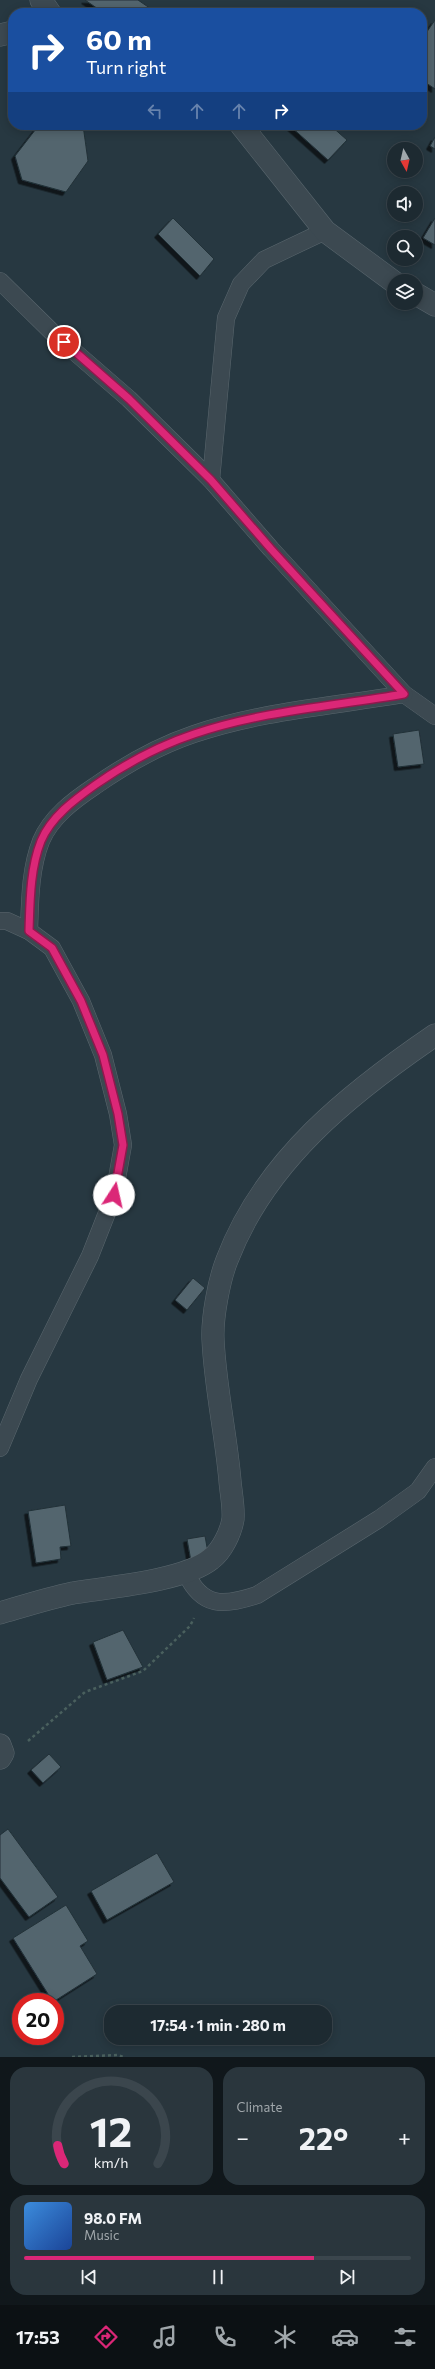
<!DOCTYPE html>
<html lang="en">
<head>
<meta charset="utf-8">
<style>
  body { margin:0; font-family:Commissioner,sans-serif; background:#2a363d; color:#f1f3f6; height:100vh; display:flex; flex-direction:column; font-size:15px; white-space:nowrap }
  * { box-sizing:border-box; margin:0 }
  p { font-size:13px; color:#a0a7ab }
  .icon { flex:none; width:22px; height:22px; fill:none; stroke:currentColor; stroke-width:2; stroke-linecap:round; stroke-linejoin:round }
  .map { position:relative; height:2057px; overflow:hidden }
  .drawer { display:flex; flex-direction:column; gap:10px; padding:10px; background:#10171b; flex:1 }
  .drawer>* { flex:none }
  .top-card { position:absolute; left:8px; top:8px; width:419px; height:122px; border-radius:16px; box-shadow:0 2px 10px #0003,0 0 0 1px #3b464d; background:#1a4fa0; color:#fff; overflow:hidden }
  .needle { width:26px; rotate:172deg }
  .tools { position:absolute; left:387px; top:142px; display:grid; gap:8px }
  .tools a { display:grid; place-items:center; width:36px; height:36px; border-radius:50%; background:#1d2a31; box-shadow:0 2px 10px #0003,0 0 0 1px #3b464d; font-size:20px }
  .speed { position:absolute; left:12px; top:1993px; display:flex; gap:8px; font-size:20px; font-weight:700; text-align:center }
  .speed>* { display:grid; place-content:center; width:52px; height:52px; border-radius:50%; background:#1d2a31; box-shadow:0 2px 10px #0003,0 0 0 1px #3b464d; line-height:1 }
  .speed .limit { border:6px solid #d22; background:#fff; color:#111 }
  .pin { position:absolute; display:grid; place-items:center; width:34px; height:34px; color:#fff; margin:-17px; border:2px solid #fff; border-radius:50%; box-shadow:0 1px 4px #0007 }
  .me { position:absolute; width:44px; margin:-22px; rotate:10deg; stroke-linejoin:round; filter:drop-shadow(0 0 3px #0008) }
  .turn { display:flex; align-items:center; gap:14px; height:84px; padding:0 12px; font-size:18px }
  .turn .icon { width:52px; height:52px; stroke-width:2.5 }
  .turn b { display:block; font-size:28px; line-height:34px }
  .lanes { display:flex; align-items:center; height:38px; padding:0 12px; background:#0003; justify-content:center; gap:20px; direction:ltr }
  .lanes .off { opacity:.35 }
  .big { font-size:30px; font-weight:700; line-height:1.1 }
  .drawer .widget { flex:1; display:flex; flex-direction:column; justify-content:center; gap:6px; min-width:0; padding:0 14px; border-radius:16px; background:#2a363d }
  .drawer .dial { align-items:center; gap:0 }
  .dial svg { height:104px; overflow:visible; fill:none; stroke:#3b464d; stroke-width:7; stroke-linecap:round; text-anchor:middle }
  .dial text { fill:#f1f3f6; stroke:none }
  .song { display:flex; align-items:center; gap:12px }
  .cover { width:48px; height:48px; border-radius:6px; background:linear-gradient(135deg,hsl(210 70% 55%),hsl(220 70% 35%)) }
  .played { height:4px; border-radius:2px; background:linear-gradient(90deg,#db2777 75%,#3b464d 75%) }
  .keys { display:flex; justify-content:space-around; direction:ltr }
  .heat { display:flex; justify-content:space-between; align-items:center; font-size:22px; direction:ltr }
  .drawer .tiles { flex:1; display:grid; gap:10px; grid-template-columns:1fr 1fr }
  .widget:last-child { grid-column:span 2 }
  .trip { position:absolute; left:104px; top:2005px; width:228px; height:40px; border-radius:16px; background:#1d2a31; box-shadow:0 2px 10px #0003,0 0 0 1px #3b464d; font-weight:700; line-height:40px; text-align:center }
  .menu { display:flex; height:64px; justify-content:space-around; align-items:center; background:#0c1114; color:#a0a7ab }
  .menu .icon { width:28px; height:28px }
  .menu .on { color:#db2777 }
  .menu b { font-size:18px; color:#f1f3f6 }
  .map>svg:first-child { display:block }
  .building { fill:#53656e; stroke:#223138; filter:url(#shadow) }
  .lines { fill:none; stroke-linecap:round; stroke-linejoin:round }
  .lane-casing { stroke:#5a676e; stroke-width:18 }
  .street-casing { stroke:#5a676e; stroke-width:23 }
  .path { stroke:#4a605e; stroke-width:2.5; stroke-dasharray:3 3; stroke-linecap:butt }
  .lane { stroke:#3c4951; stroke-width:17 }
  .street { stroke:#3c4951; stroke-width:22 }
  .route-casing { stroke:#8e194d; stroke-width:10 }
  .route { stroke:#db2777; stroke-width:7 }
</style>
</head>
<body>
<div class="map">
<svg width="435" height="2057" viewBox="0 0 435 2057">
  <defs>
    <filter id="shadow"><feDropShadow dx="-3.5" dy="3.5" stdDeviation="0" flood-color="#0009"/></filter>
  </defs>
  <rect width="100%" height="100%" fill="#273841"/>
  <!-- building -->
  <g class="building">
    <polygon points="85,0 138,0 157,13 104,13"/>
    <polygon points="435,20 435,89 422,80 422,39"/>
    <polygon points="39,125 83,125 88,161 66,192 22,180 15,156"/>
    <polygon points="289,125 330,125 347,140 328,160"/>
    <polygon points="435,137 435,149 430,146"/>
    <polygon points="173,218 214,259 200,276 158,234"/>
    <polygon points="435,218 435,245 423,238"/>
    <polygon points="419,730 424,764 398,767 393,734"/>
    <polygon points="193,1278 205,1288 187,1310 175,1300"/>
    <polygon points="65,1505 71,1546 60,1547 61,1559 36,1563 28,1511"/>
    <polygon points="205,1536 209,1558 191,1561 187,1539"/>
    <polygon points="123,1630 143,1667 107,1680 93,1642"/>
    <polygon points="49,1754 61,1767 43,1783 31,1770"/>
    <polygon points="8,1829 58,1897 29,1917 0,1878 0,1835"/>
    <polygon points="157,1853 174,1882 107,1920 91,1891"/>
    <polygon points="66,1905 88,1941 80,1946 97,1974 53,2002 13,1938"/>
  </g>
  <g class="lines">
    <defs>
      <g id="lane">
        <polyline points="0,281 53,333 129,399 211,480 271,549 404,694 435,716"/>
        <polyline points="211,480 226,318 241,284 264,260 325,231"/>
        <polyline points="0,921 7,921 29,931 52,948 81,1001 103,1055 118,1114 123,1145 114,1195 90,1256 29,1379 0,1448"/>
        <path d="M29,931C30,901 30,869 41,841C51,817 74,800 95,786C125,765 158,746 194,734C261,711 335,706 404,694"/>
        <path d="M186,1573C202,1608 224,1606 257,1595L379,1519L418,1491L435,1467"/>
      </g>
      <g id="street">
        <polyline points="41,0 50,13"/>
        <polyline points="0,35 13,32"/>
        <polyline points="241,125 325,231 394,282"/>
        <polyline points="416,294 435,305"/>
        <path d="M0,1613C24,1606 49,1598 73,1593C110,1587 184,1581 211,1559C222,1551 231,1532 233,1519C234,1507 231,1493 230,1481C226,1434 215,1386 213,1339C212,1318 219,1280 227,1260C265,1160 350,1093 435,1035"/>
        <polyline points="0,1745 3,1753 0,1758"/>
      </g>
    </defs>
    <!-- lane casing -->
    <use href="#lane" class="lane-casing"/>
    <!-- street casing -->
    <use href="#street" class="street-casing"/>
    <!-- path -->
    <g class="path">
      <polyline points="28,1741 85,1692 143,1671 190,1626 194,1618"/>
      <polyline points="72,2057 117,2055 124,2057"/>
    </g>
    <!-- lane -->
    <use href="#lane" class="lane"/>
    <!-- street -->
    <use href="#street" class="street"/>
  </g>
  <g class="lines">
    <defs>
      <path id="route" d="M64,342L129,399L211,480L271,549L404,694C335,706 261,711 194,734C158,746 125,764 95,785C74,800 51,817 41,841C30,869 30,901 29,931L52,948L81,1001L103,1055L118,1114L123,1145L114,1195"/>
    </defs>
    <!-- route casing -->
    <use href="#route" class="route-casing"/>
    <!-- route -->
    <use href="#route" class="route"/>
  </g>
</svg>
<div class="tools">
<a><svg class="needle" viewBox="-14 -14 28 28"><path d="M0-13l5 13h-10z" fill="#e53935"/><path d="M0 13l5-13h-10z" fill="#a0a7ab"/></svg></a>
<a><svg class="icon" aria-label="sound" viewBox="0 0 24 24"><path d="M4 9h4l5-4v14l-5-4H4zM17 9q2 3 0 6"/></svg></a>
<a><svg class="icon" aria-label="search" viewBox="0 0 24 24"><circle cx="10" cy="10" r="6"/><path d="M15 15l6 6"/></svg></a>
<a><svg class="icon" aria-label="layers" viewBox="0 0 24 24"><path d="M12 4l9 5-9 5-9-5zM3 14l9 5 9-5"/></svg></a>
</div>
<div class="speed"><div class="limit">20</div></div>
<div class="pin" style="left:64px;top:342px;background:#d93025"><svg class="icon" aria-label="arrive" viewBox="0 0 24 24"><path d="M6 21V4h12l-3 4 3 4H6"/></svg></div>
<svg class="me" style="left:114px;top:1195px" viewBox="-20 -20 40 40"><circle r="19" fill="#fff"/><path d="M0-13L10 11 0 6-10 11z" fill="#db2777"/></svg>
<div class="trip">17:54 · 1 min · 280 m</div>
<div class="top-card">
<div class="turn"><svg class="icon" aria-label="right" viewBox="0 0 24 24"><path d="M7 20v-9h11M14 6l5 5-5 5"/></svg><div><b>60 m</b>Turn right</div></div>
<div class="lanes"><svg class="icon off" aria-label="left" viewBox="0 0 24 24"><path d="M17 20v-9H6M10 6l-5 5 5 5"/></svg><svg class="icon off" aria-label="ahead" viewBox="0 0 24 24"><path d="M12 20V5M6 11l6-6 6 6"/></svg><svg class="icon off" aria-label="ahead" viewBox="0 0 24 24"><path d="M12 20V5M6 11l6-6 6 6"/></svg><svg class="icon" aria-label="right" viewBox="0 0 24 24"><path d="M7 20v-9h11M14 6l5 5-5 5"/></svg></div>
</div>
</div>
<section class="drawer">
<div class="tiles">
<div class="widget dial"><svg viewBox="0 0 100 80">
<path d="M14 69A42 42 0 1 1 86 69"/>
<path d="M14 69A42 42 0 0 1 9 55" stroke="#db2777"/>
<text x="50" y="56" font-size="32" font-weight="700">12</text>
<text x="50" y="72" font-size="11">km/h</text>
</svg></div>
<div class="widget"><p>Climate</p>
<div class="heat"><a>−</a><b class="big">22°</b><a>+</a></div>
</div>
<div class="widget">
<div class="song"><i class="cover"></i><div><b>98.0 FM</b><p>Music</p></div></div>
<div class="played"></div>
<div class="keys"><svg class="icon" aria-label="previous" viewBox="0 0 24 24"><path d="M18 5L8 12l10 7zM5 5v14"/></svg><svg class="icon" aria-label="pause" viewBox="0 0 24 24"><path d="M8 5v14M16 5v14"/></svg><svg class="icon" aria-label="next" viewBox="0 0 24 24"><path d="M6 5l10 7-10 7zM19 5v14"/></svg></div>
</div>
</div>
</section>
<nav class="menu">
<b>17:53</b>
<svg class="icon on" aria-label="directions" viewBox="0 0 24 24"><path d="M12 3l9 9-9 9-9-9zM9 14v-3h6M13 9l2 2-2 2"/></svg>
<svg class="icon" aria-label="music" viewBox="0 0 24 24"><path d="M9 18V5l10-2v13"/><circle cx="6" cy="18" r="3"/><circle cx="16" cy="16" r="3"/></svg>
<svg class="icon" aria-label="phone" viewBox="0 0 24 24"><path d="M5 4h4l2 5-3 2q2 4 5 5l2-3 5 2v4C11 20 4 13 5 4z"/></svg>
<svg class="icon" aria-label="climate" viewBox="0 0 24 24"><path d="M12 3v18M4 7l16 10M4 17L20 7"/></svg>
<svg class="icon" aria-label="car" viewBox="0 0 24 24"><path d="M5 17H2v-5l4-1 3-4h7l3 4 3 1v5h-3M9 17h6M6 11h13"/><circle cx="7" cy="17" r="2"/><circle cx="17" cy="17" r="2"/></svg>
<svg class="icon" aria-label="filters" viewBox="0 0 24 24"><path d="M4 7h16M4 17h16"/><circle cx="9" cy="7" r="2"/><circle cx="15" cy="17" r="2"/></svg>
</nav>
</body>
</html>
